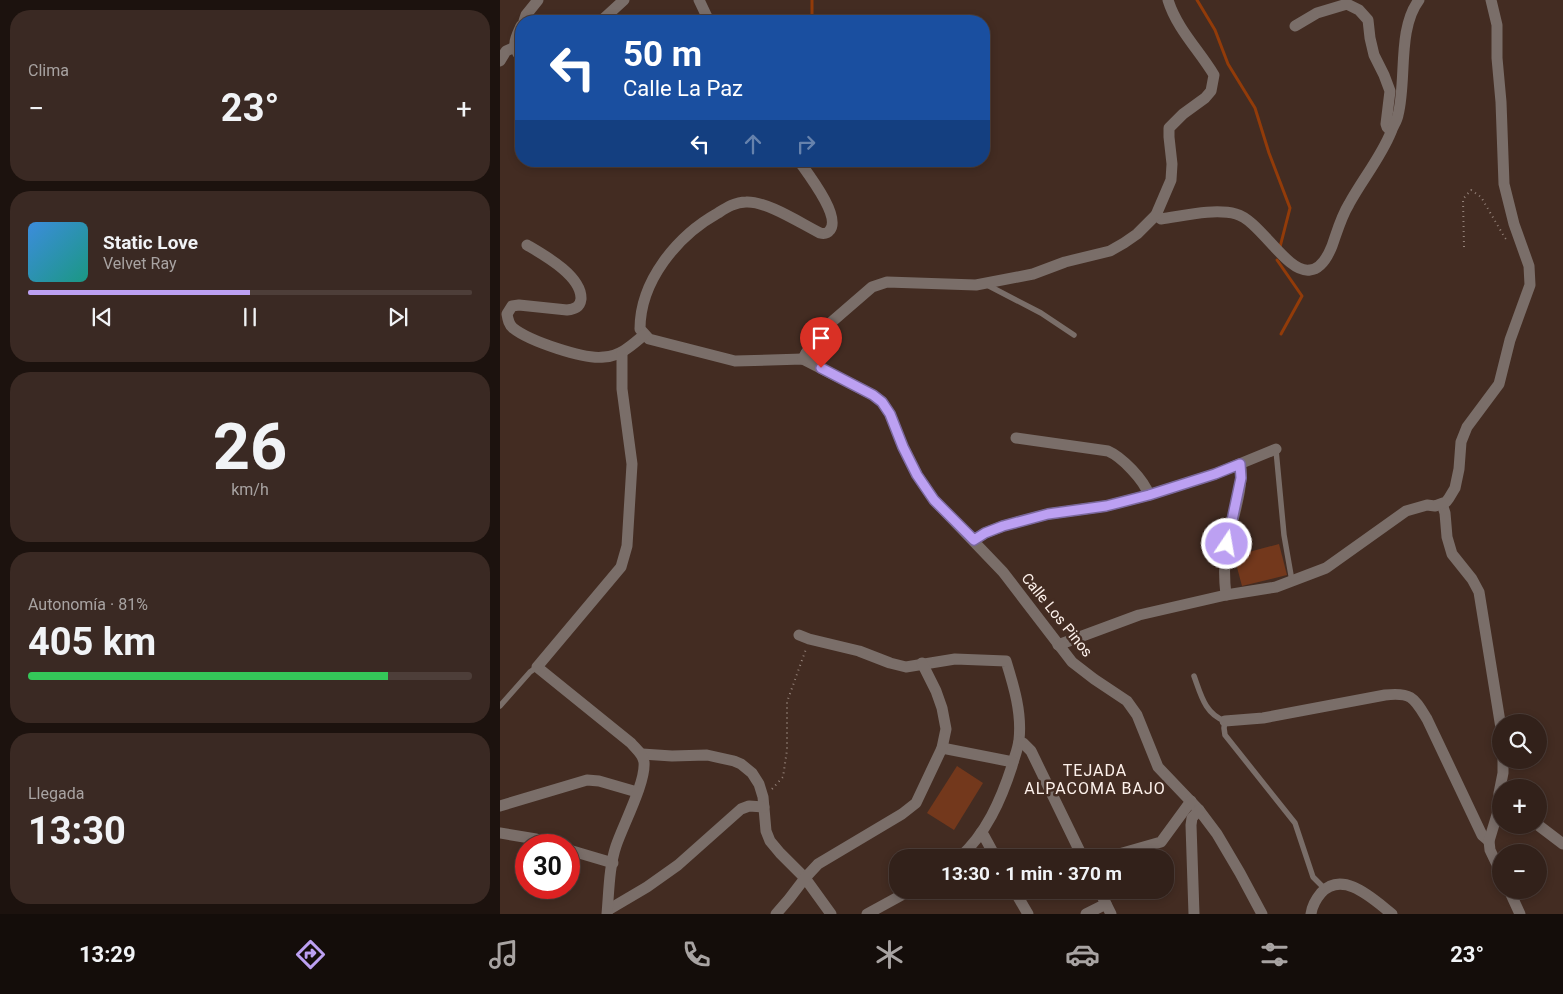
<!DOCTYPE html>
<html lang="es">
<head>
<meta charset="utf-8">
<style>
  body { margin:0; font-family:Roboto,sans-serif; background:#3a2923; color:#f1f3f6; height:100vh; display:flex; flex-direction:column; font-size:19px; white-space:nowrap }
  * { box-sizing:border-box; margin:0 }
  p { font-size:16px; color:#a8a3a2 }
  .icon { flex:none; width:28px; height:28px; fill:none; stroke:currentColor; stroke-width:2; stroke-linecap:round; stroke-linejoin:round }
  .map { position:relative; flex:1; overflow:hidden }
  .panel { display:flex; flex-direction:column; gap:10px; padding:10px; background:#1c120e; width:500px }
  .panel>* { flex:none }
  .banner { position:absolute; left:15px; top:15px; width:475px; height:152px; border-radius:20px; box-shadow:0 2px 8px #0003,0 0 0 1px #4d3e39; background:#1a4fa0; color:#fff; overflow:hidden }
  .tools { position:absolute; left:992px; top:714px; display:grid; gap:10px }
  .tools a { display:grid; place-items:center; width:55px; height:55px; border-radius:50%; background:#32211a; box-shadow:0 2px 8px #0003,0 0 0 1px #4d3e39; font-size:25px }
  .speed { position:absolute; left:15px; top:834px; display:flex; gap:10px; font-size:25px; font-weight:700; text-align:center }
  .speed>* { display:grid; place-content:center; width:65px; height:65px; border-radius:50%; background:#32211a; box-shadow:0 2px 8px #0003,0 0 0 1px #4d3e39; line-height:1 }
  .speed .limit { border:8px solid #d22; background:#fff; color:#111 }
  .pin { position:absolute; display:grid; place-items:center; width:42px; height:42px; color:#fff; margin:-51px -21px; border-radius:50% 50% 50% 0; rotate:-45deg; box-shadow:0 0 5px #0007 }
  .pin .icon { rotate:45deg }
  .me { position:absolute; width:55px; margin:-28px; rotate:12deg; stroke-linejoin:round; filter:drop-shadow(0 0 4px #0008) }
  .turn { display:flex; align-items:center; gap:18px; height:105px; padding:0 25px; font-size:22px }
  .turn .icon { width:65px; height:65px; stroke-width:2.5 }
  .turn b { display:block; font-size:35px; line-height:42px }
  .lanes { display:flex; align-items:center; height:48px; padding:0 25px; background:#0003; justify-content:center; gap:25px; direction:ltr }
  .lanes .off { opacity:.35 }
  .big { font-size:38px; font-weight:700; line-height:1.1 }
  .panel .tile { flex:1; display:flex; flex-direction:column; justify-content:center; gap:8px; min-width:0; padding:0 18px; border-radius:20px; background:#3a2923 }
  .panel .dial { align-items:center; gap:0 }
  .dial b { font-size:65px; line-height:1 }
  .song { display:flex; align-items:center; gap:15px }
  .cover { width:60px; height:60px; border-radius:8px; background:linear-gradient(135deg,hsl(210 70% 55%),hsl(170 70% 35%)) }
  .played { height:5px; border-radius:2px; background:linear-gradient(90deg,#bca0f2 50%,#4d3e39 50%) }
  .keys { display:flex; justify-content:space-around; direction:ltr }
  .heat { display:flex; justify-content:space-between; align-items:center; font-size:28px; direction:ltr }
  .charge { height:8px; border-radius:4px; background:linear-gradient(90deg,#34c759 81%,#4d3e39 0) }
  .trip { position:absolute; left:389px; top:849px; width:285px; height:50px; border-radius:20px; background:#32211a; box-shadow:0 2px 8px #0003,0 0 0 1px #4d3e39; font-weight:700; line-height:50px; text-align:center }
  .tab-bar { display:flex; height:80px; justify-content:space-around; align-items:center; background:#140d0a; color:#a8a3a2 }
  .tab-bar .icon { width:35px; height:35px }
  .tab-bar .on { color:#bca0f2 }
  .tab-bar b { font-size:22px; color:#f1f3f6 }
  main { display:flex; flex:1; min-height:0 }
  .map>svg:first-child { display:block }
  .grass { fill:#73381c }
  .lines { fill:none; stroke-linecap:round; stroke-linejoin:round }
  .stream { stroke:#923b09; stroke-width:3 }
  .path { stroke:#95837a; stroke-width:2; stroke-dasharray:1 4; stroke-linecap:butt }
  .lane { stroke:#7a6e69; stroke-width:5.5 }
  .street { stroke:#7a6e69; stroke-width:11 }
  .route-casing { stroke:#7a689d; stroke-width:12 }
  .route { stroke:#bca0f2; stroke-width:9 }
  .labels { text-anchor:middle; stroke-width:5; stroke-linejoin:round; paint-order:stroke }
  .street-label { font-size:15px; fill:#fdf1eb; stroke:#432c22 }
  .neighbourhood-label { font-size:16px; letter-spacing:1px; fill:#fdf1eb; stroke:#432c22 }
</style>
</head>
<body>
<main>
<section class="panel">
<div class="tile"><p>Clima</p>
<div class="heat"><a>−</a><b class="big">23°</b><a>+</a></div>
</div>
<div class="tile">
<div class="song"><i class="cover"></i><div><b>Static Love</b><p>Velvet Ray</p></div></div>
<div class="played"></div>
<div class="keys"><svg class="icon" aria-label="previous" viewBox="0 0 24 24"><path d="M18 5L8 12l10 7zM5 5v14"/></svg><svg class="icon" aria-label="pause" viewBox="0 0 24 24"><path d="M8 5v14M16 5v14"/></svg><svg class="icon" aria-label="next" viewBox="0 0 24 24"><path d="M6 5l10 7-10 7zM19 5v14"/></svg></div>
</div>
<div class="tile dial"><b>26</b><p>km/h</p></div>
<div class="tile"><p>Autonomía · 81%</p><b class="big">405 km</b><div class="charge"></div></div>
<div class="tile"><p>Llegada</p><b class="big">13:30</b></div>
</section>
<div class="map">
<svg width="1063" height="914" viewBox="0 0 1063 914">
  <rect width="100%" height="100%" fill="#432c22"/>
  <!-- grass -->
  <g class="grass">
    <polygon points="779,544 787,575 742,586 734,556"/>
    <polygon points="457,766 483,783 454,830 427,813"/>
  </g>
  <g class="lines">
    <!-- stream -->
    <g class="stream">
      <polyline points="697,0 715,30 728,64 755,108 769,153 790,208 780,247"/>
      <polyline points="312,21 312,0"/>
      <polyline points="777,260 802,296 781,334"/>
    </g>
    <!-- path -->
    <g class="path">
      <polyline points="964,247 963,199 971,190 981,197 1005,238 1008,241"/>
      <polyline points="272,789 283,777 287,750 287,702 306,649"/>
    </g>
    <!-- lane -->
    <g class="lane">
      <polyline points="487,283 489,286 541,313 574,335"/>
      <polyline points="776,450 784,535 792,581"/>
      <path d="M694,676C701,695 705,714 725,721L724,728L725,735L795,823L813,877L825,889"/>
      <polyline points="0,706 30,672 37,667"/>
    </g>
    <!-- street -->
    <g class="street">
      <polyline points="199,0 209,21"/>
      <polyline points="24,21 26,15 38,0"/>
      <polyline points="101,21 124,0"/>
      <path d="M21,26C15,39 11,45 21,58"/>
      <polyline points="795,26 817,13 847,4 859,10 868,20 870,38 874,55 884,75 890,91 886,124 887,127 891,131"/>
      <polyline points="0,61 6,51 15,47"/>
      <path d="M299,161C308,174 341,216 330,230C327,234 324,234 320,233C300,223 267,201 246,202C235,202 226,208 218,213C177,236 140,281 140,329L149,339L235,361L303,359L373,395L382,402L390,414L403,447L417,475L434,500L503,572L572,662L594,679L627,701L637,715L658,767L699,810L717,834L740,873L762,914"/>
      <path d="M656,215L661,219C683,216 714,208 736,214C760,220 787,274 810,270C821,269 828,256 832,246C837,232 841,217 849,204C862,180 881,157 891,132C893,126 897,121 898,115C907,80 897,29 919,0"/>
      <path d="M27,245C44,255 82,276 81,299C80,307 75,309 67,310L19,305L12,306L7,314C8,320 9,325 13,328C29,341 85,360 104,357C121,356 132,345 144,335"/>
      <path d="M303,359L306,353L320,332L372,287L387,282L476,285L533,274L565,262L610,251L624,243L637,234L656,215L671,180L672,164L669,137V128L683,114L705,98L711,91L714,75C699,50 677,29 668,0"/>
      <path d="M516,438L608,451C622,457 644,480 649,495"/>
      <polyline points="942,504 945,513 947,537 952,554 972,579 979,592 1001,728"/>
      <polyline points="474,540 485,533 503,526 548,514 606,506 649,495 715,474 776,449"/>
      <path d="M726,595C724,578 724,557 728,541C732,520 745,483 740,464"/>
      <path d="M299,635L309,639L359,651L390,663L406,667L455,659L506,661C514,687 522,713 519,740C518,749 514,758 512,766C501,800 486,834 459,858"/>
      <polyline points="558,645 639,615 726,595 776,587 826,568 906,511 927,505 935,506 946,502 949,498 955,488 959,469 961,442 967,427 999,384 1010,340 1030,285 1029,266 1014,224 1004,184 1001,102 997,58 997,25 991,0"/>
      <path d="M725,721L763,718L885,695C912,692 914,698 927,719L982,835L989,841"/>
      <polyline points="519,742 523,743 531,751 583,858"/>
      <polyline points="442,748 513,762"/>
      <polyline points="142,754 172,756 207,755 234,761 241,764 252,773 259,784 263,797 266,831 270,841 280,853 305,878 331,914"/>
      <polyline points="0,806 87,780 99,781 137,792"/>
      <polyline points="1038,825 1063,844"/>
      <polyline points="0,833 36,839 55,845"/>
      <polyline points="481,833 484,836 496,858"/>
      <polyline points="69,850 113,863"/>
      <polyline points="605,858 661,842 691,801"/>
      <polyline points="1001,873 990,850 989,841 999,808 999,793 1003,773 1003,760"/>
      <polyline points="514,890 528,914"/>
      <polyline points="599,890 611,914"/>
      <polyline points="1009,890 1020,914"/>
      <polyline points="108,910 147,887 178,865 241,809 249,806 264,807"/>
      <path d="M107,914C109,891 109,867 116,846C123,825 146,782 144,762C143,754 136,749 131,743L37,667L121,567L127,546L132,464L122,389V353"/>
      <polyline points="276,914 289,899 305,878 318,864 402,814 416,803 442,748 446,729 442,708 436,691 422,663"/>
      <polyline points="367,914 411,890"/>
      <polyline points="586,914 606,904"/>
      <polyline points="694,914 691,825 692,818 699,810"/>
      <path d="M811,914C812,906 816,899 821,893C843,869 874,900 892,914"/>
    </g>
  </g>
  <g class="lines">
    <defs>
      <polyline id="route" points="321,368 373,395 382,402 390,414 403,447 417,475 434,500 474,540 485,533 503,526 548,514 606,506 649,495 715,474 740,464 741,478 727,544"/>
    </defs>
    <!-- route casing -->
    <use href="#route" class="route-casing"/>
    <!-- route -->
    <use href="#route" class="route"/>
  </g>
  <g class="labels">
    <!-- street labels -->
    <g class="street-label">
      <text transform="translate(557 615) rotate(51)" y="5">Calle Los Pinos</text>
    </g>
    <!-- neighbourhood labels -->
    <g class="neighbourhood-label">
      <text x="595" y="776">TEJADA<tspan x="595" dy="18">ALPACOMA BAJO</tspan></text>
    </g>
  </g>
</svg>
<div class="tools">
<a><svg class="icon" aria-label="search" viewBox="0 0 24 24"><circle cx="10" cy="10" r="6"/><path d="M15 15l6 6"/></svg></a>
<a>+</a>
<a>−</a>
</div>
<div class="speed"><div class="limit">30</div></div>
<div class="pin" style="left:321px;top:368px;background:#d93025"><svg class="icon" aria-label="arrive" viewBox="0 0 24 24"><path d="M6 21V4h12l-3 4 3 4H6"/></svg></div>
<svg class="me" style="left:727px;top:544px" viewBox="-20 -20 40 40"><circle r="17" fill="#bca0f2" stroke="#fff" stroke-width="3"/><path d="M0-11L8 9 0 5-8 9z" fill="#fff"/></svg>
<div class="trip">13:30 · 1 min · 370 m</div>
<div class="banner">
<div class="turn"><svg class="icon" aria-label="left" viewBox="0 0 24 24"><path d="M17 20v-9H6M10 6l-5 5 5 5"/></svg><div><b>50 m</b>Calle La Paz</div></div>
<div class="lanes"><svg class="icon" aria-label="left" viewBox="0 0 24 24"><path d="M17 20v-9H6M10 6l-5 5 5 5"/></svg><svg class="icon off" aria-label="ahead" viewBox="0 0 24 24"><path d="M12 20V5M6 11l6-6 6 6"/></svg><svg class="icon off" aria-label="right" viewBox="0 0 24 24"><path d="M7 20v-9h11M14 6l5 5-5 5"/></svg></div>
</div>
</div>
</main>
<nav class="tab-bar">
<b>13:29</b>
<svg class="icon on" aria-label="directions" viewBox="0 0 24 24"><path d="M12 3l9 9-9 9-9-9zM9 14v-3h6M13 9l2 2-2 2"/></svg>
<svg class="icon" aria-label="music" viewBox="0 0 24 24"><path d="M9 18V5l10-2v13"/><circle cx="6" cy="18" r="3"/><circle cx="16" cy="16" r="3"/></svg>
<svg class="icon" aria-label="phone" viewBox="0 0 24 24"><path d="M5 4h4l2 5-3 2q2 4 5 5l2-3 5 2v4C11 20 4 13 5 4z"/></svg>
<svg class="icon" aria-label="climate" viewBox="0 0 24 24"><path d="M12 3v18M4 7l16 10M4 17L20 7"/></svg>
<svg class="icon" aria-label="car" viewBox="0 0 24 24"><path d="M5 17H2v-5l4-1 3-4h7l3 4 3 1v5h-3M9 17h6M6 11h13"/><circle cx="7" cy="17" r="2"/><circle cx="17" cy="17" r="2"/></svg>
<svg class="icon" aria-label="filters" viewBox="0 0 24 24"><path d="M4 7h16M4 17h16"/><circle cx="9" cy="7" r="2"/><circle cx="15" cy="17" r="2"/></svg>
<b>23°</b>
</nav>
</body>
</html>
